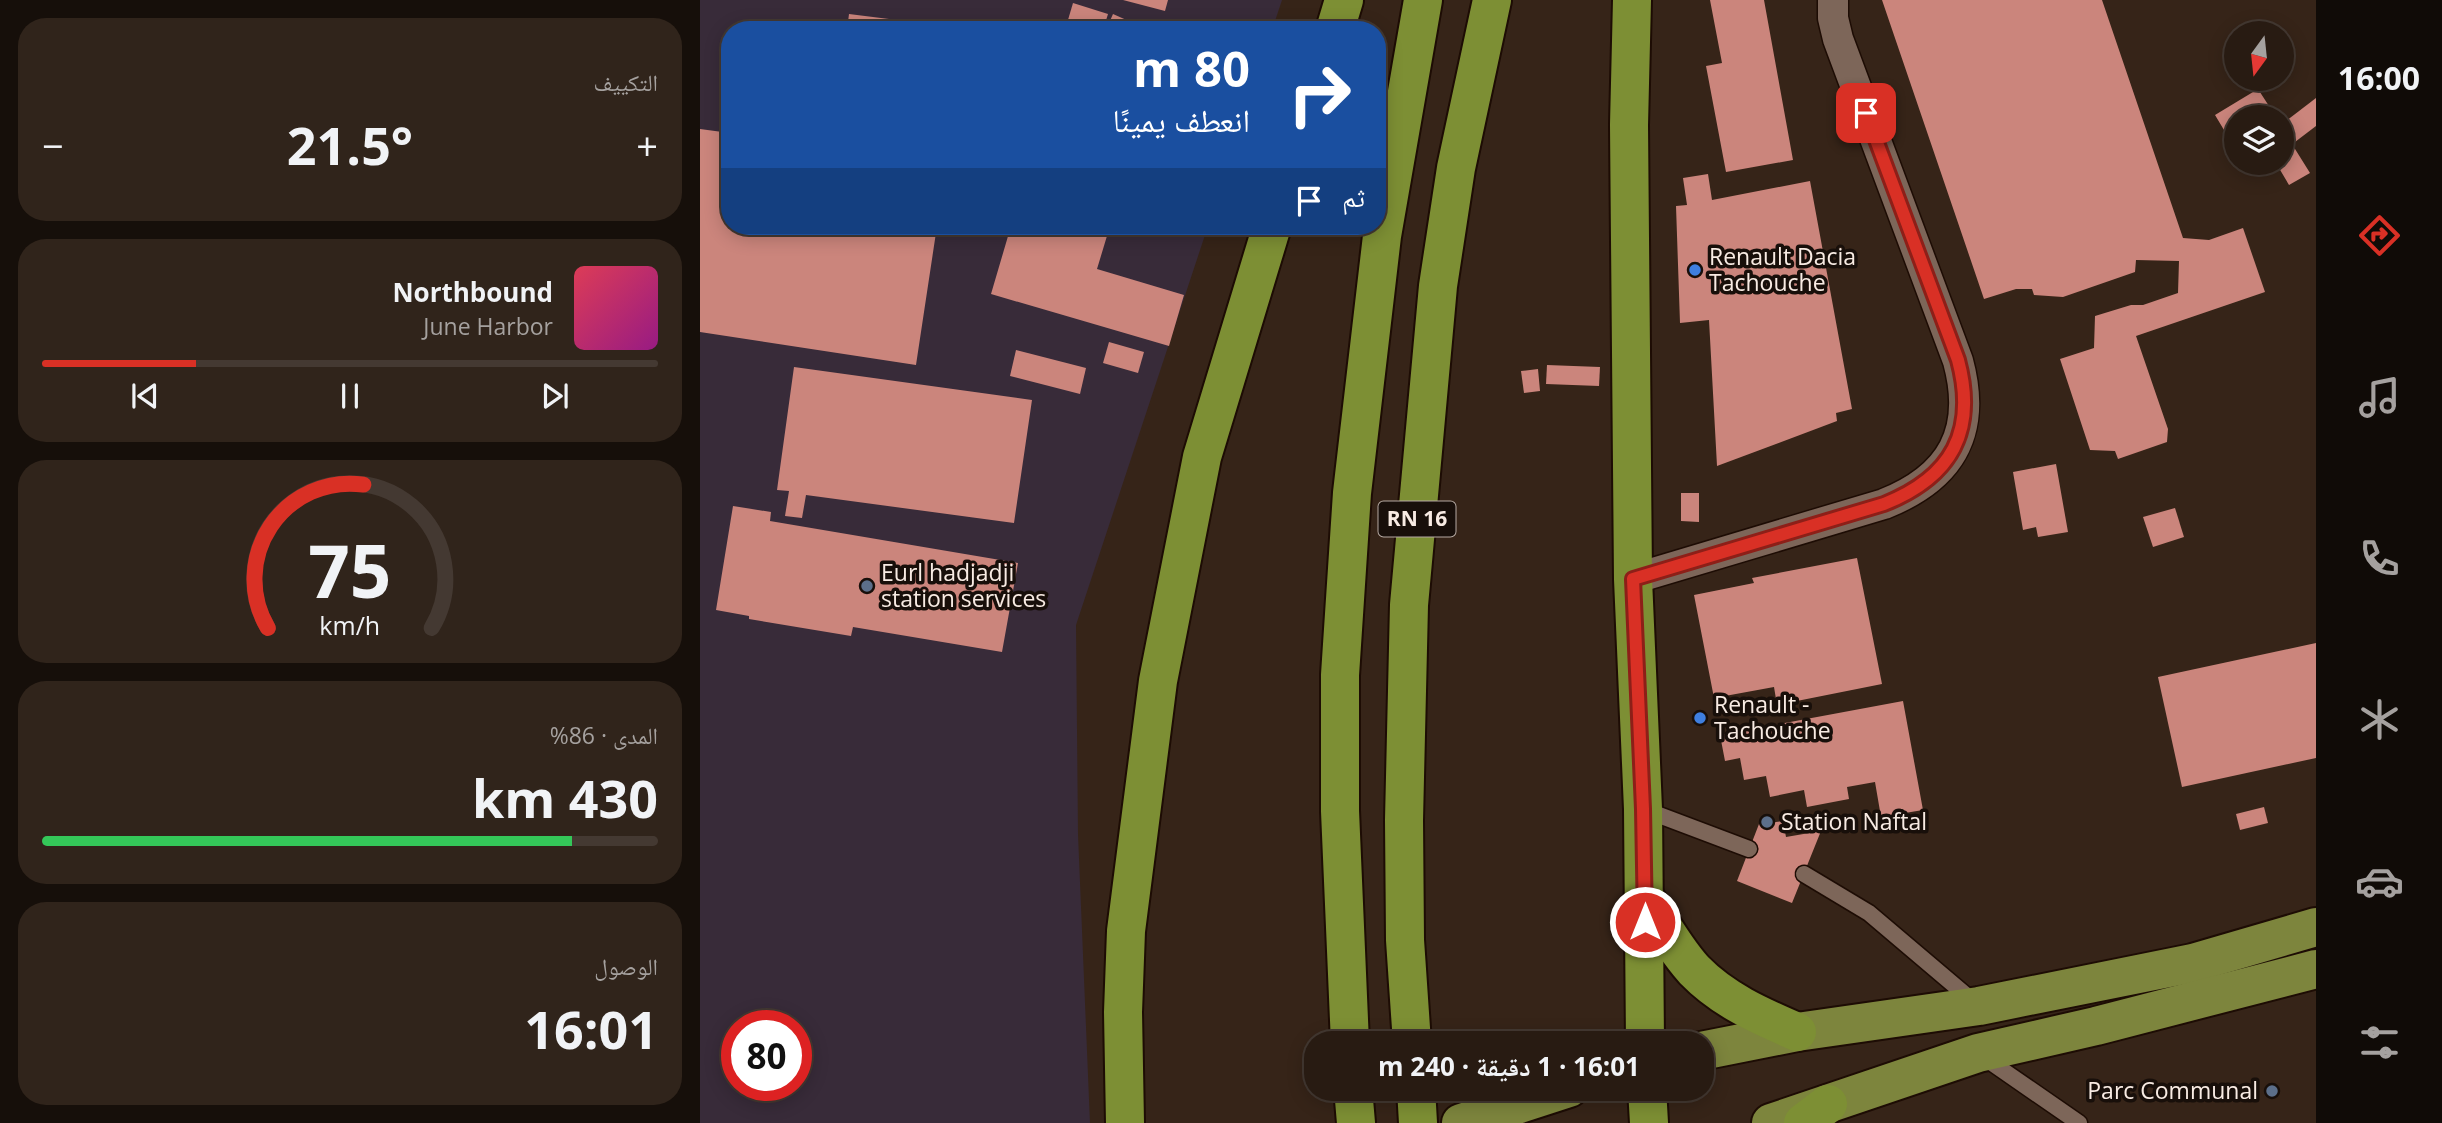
<!DOCTYPE html>
<html lang="ar">
<head>
<meta charset="utf-8">
<style>
  body { margin:0; font-family:"Open Sans","Noto Naskh Arabic",sans-serif; background:#30241b; color:#f1f3f6; direction:rtl; height:100vh; display:flex; flex-direction:column; font-size:26px; white-space:nowrap }
  * { box-sizing:border-box; margin:0 }
  p { font-size:23px; color:#a5a19f }
  .icon { flex:none; width:38px; height:38px; fill:none; stroke:currentColor; stroke-width:2; stroke-linecap:round; stroke-linejoin:round }
  .map { position:relative; flex:1; overflow:hidden; direction:ltr }
  .sheet { display:flex; flex-direction:column; gap:18px; padding:18px; background:#160f0a; width:700px }
  .sheet>* { flex:none }
  .top-card { position:absolute; left:21px; top:21px; width:665px; height:214px; border-radius:28px; box-shadow:0 4px 18px #0003,0 0 0 2px #443932; direction:rtl; background:#1a4fa0; color:#fff; overflow:hidden }
  .needle { width:46px; rotate:195deg }
  .fabs { position:absolute; left:1524px; top:21px; display:grid; gap:14px }
  .fabs a { display:grid; place-items:center; width:70px; height:70px; border-radius:50%; background:#281b12; box-shadow:0 4px 18px #0003,0 0 0 2px #443932; font-size:35px }
  .speed { position:absolute; left:21px; top:1010px; display:flex; gap:14px; font-size:35px; font-weight:700; text-align:center }
  .speed>* { display:grid; place-content:center; width:91px; height:91px; border-radius:50%; background:#281b12; box-shadow:0 4px 18px #0003,0 0 0 2px #443932; line-height:1 }
  .speed .limit { border:10px solid #d22; background:#fff; color:#111 }
  .pin { position:absolute; display:grid; place-items:center; width:60px; height:60px; color:#fff; margin:-30px; border-radius:14px; box-shadow:0 4px 10px #0006 }
  .me { position:absolute; width:77px; margin:-38px; rotate:0deg; stroke-linejoin:round; filter:drop-shadow(0 0 5px #0008) }
  .turn { display:flex; align-items:center; gap:24px; height:147px; padding:0 21px; font-size:32px }
  .turn .icon { width:91px; height:91px; stroke-width:2.5 }
  .turn b { display:block; font-size:49px; line-height:60px }
  .then { display:flex; align-items:center; height:66px; padding:0 21px; background:#0003; gap:14px; font-size:26px }
  .big { font-size:52px; font-weight:700; line-height:1.1 }
  .sheet .tile { flex:1; display:flex; flex-direction:column; justify-content:center; gap:10px; min-width:0; padding:0 24px; border-radius:28px; background:#30241b }
  .sheet .dial { align-items:center; gap:0 }
  .dial svg { height:182px; overflow:visible; fill:none; stroke:#443932; stroke-width:7; stroke-linecap:round; text-anchor:middle }
  .dial text { fill:#f1f3f6; stroke:none }
  .song { display:flex; align-items:center; gap:21px }
  .cover { width:84px; height:84px; border-radius:10px; background:linear-gradient(135deg,hsl(350 70% 55%),hsl(310 70% 35%)) }
  .played { height:7px; border-radius:4px; background:linear-gradient(90deg,#d93025 25%,#443932 25%) }
  .keys { display:flex; justify-content:space-around; direction:ltr }
  .heat { display:flex; justify-content:space-between; align-items:center; font-size:38px; direction:ltr }
  .charge { height:10px; border-radius:5px; background:linear-gradient(90deg,#34c759 86%,#443932 0) }
  .trip { position:absolute; left:604px; top:1031px; width:410px; height:70px; border-radius:28px; background:#281b12; box-shadow:0 4px 18px #0003,0 0 0 2px #443932; font-weight:700; line-height:70px; text-align:center; direction:rtl }
  main { display:flex; flex:1; min-height:0 }
  .tab-bar { display:flex; flex-direction:column; width:126px; justify-content:space-around; align-items:center; background:#100b07; color:#a5a19f }
  .tab-bar .icon { width:49px; height:49px }
  .tab-bar .active { color:#d93025 }
  .tab-bar b { font-size:32px; color:#f1f3f6 }
  .map>svg:first-child { display:block }
  .industrial { fill:#382b39; fill-rule:evenodd }
  .building { fill:#cb857c }
  .lines { fill:none; stroke-linecap:round; stroke-linejoin:round }
  .service-casing { stroke:#1d0c04; stroke-width:19 }
  .minor-casing { stroke:#1d0c04; stroke-width:33 }
  .primary-casing { stroke:#1d0c04; stroke-width:42 }
  .trunk-casing { stroke:#1d0c04; stroke-width:42 }
  .service { stroke:#7d6659; stroke-width:16 }
  .minor { stroke:#7d6659; stroke-width:30 }
  .primary { stroke:#7d853d; stroke-width:38 }
  .trunk { stroke:#7d8f34; stroke-width:38 }
  .route-casing { stroke:#8d1f18; stroke-width:18 }
  .route { stroke:#d93025; stroke-width:12 }
  .shop-dot { fill:#3f7fe0; stroke:#180f0a; stroke-width:2.5 }
  .service-dot { fill:#5c6f8a; stroke:#180f0a; stroke-width:2.5 }
  .labels { text-anchor:middle; stroke-width:7; stroke-linejoin:round; paint-order:stroke }
  .shield { fill:#180f0a; stroke:#b5a9a2; stroke-width:2 }
  .shield-label { font-size:21px; font-weight:bold; fill:#f8ebe3 }
  .poi-label { font-size:23px; fill:#f8ebe3; stroke:#180f0a; text-anchor:start }
</style>
</head>
<body>
<main>
<nav class="tab-bar">
<b>16:00</b>
<svg class="icon active" aria-label="directions" viewBox="0 0 24 24"><path d="M12 3l9 9-9 9-9-9zM9 14v-3h6M13 9l2 2-2 2"/></svg>
<svg class="icon" aria-label="music" viewBox="0 0 24 24"><path d="M9 18V5l10-2v13"/><circle cx="6" cy="18" r="3"/><circle cx="16" cy="16" r="3"/></svg>
<svg class="icon" aria-label="phone" viewBox="0 0 24 24"><path d="M5 4h4l2 5-3 2q2 4 5 5l2-3 5 2v4C11 20 4 13 5 4z"/></svg>
<svg class="icon" aria-label="climate" viewBox="0 0 24 24"><path d="M12 3v18M4 7l16 10M4 17L20 7"/></svg>
<svg class="icon" aria-label="car" viewBox="0 0 24 24"><path d="M5 17H2v-5l4-1 3-4h7l3 4 3 1v5h-3M9 17h6M6 11h13"/><circle cx="7" cy="17" r="2"/><circle cx="17" cy="17" r="2"/></svg>
<svg class="icon" aria-label="filters" viewBox="0 0 24 24"><path d="M4 7h16M4 17h16"/><circle cx="9" cy="7" r="2"/><circle cx="15" cy="17" r="2"/></svg>
</nav>
<div class="map">
<svg width="1616" height="1123" viewBox="0 0 1616 1123">
  <rect width="100%" height="100%" fill="#362418"/>
  <!-- industrial -->
  <path class="industrial" d="M0,0H582L572,30H30V226H508L376,625L378,834L390,1123H0ZM37,1026H96V1085H37Z"/>
  <!-- building -->
  <g class="building">
    <polygon points="423,0 468,0 465,11"/>
    <polygon points="1010,0 1064,0 1093,160 1026,172 1006,66 1022,63"/>
    <polygon points="1182,0 1402,0 1483,238 1509,240 1543,228 1565,292 1436,336 1468,429 1467,442 1418,459 1415,451 1390,450 1360,359 1394,348 1395,316 1431,305 1443,305 1478,293 1479,261 1436,260 1435,272 1363,297 1334,295 1332,289 1316,289 1284,299"/>
    <polygon points="373,3 408,14 403,30 365,30"/>
    <polygon points="149,14 237,25 236,30 147,30"/>
    <polygon points="413,14 431,22 428,30 406,30"/>
    <polygon points="436,22 463,29 463,30 434,30"/>
    <polygon points="1558,89 1576,117 1536,117 1536,150 1515,115"/>
    <polygon points="1616,98 1616,126 1595,142 1582,124"/>
    <polygon points="1582,128 1610,173 1589,185 1576,163 1582,163"/>
    <polygon points="0,129 30,133 30,226 237,226 216,365 0,332"/>
    <polygon points="1548,163 1574,163 1555,174"/>
    <polygon points="1008,174 1012,200 1110,181 1152,409 1136,413 1137,421 1017,466 1009,320 980,323 976,206 987,205 983,178"/>
    <polygon points="311,226 410,226 397,269 484,295 469,346 291,294"/>
    <polygon points="409,342 444,352 438,373 403,363"/>
    <polygon points="316,350 386,368 380,394 310,376"/>
    <polygon points="847,365 900,367 899,386 846,384"/>
    <polygon points="94,367 332,400 314,523 106,495 102,518 85,516 89,491 77,490"/>
    <polygon points="838,369 840,391 824,393 821,371"/>
    <polygon points="1356,464 1368,532 1338,537 1336,527 1323,530 1313,472"/>
    <polygon points="981,493 999,493 999,522 981,521"/>
    <polygon points="33,506 71,512 70,521 318,563 302,652 153,627 151,636 49,619 49,616 16,610"/>
    <polygon points="1475,508 1484,537 1453,547 1443,517"/>
    <polygon points="1157,558 1182,684 1077,705 1074,687 1014,698 994,595 1054,583 1052,578"/>
    <polygon points="1616,643 1616,758 1482,787 1458,677"/>
    <polygon points="1203,701 1223,810 1181,817 1175,782 1147,787 1149,799 1107,807 1104,790 1070,797 1066,776 1044,780 1040,758 1025,761 1020,735"/>
    <polygon points="1564,807 1568,823 1540,830 1536,814"/>
    <polygon points="1083,821 1086,837 1121,831 1092,903 1037,881 1059,824"/>
  </g>
  <g class="lines">
    <defs>
      <g id="service">
        <polyline points="943,809 1049,849"/>
        <polyline points="1104,874 1169,913 1274,1002"/>
        <polyline points="1282,1056 1379,1123"/>
      </g>
      <path id="minor" d="M933,579L1184,504C1252,477 1277,431 1258,361L1138,39L1133,18V0"/>
      <g id="primary">
        <polyline points="1001,1051 1097,1032 1279,1006 1493,963 1616,927"/>
        <polyline points="761,1123 869,1088"/>
        <polyline points="1071,1123 1278,1053 1396,1026 1616,969"/>
      </g>
      <g id="trunk">
        <polyline points="932,0 929,125 933,579 943,809 945,1043"/>
        <polyline points="635,30 644,0"/>
        <path d="M945,898C960,922 975,949 994,970C1023,1000 1060,1016 1097,1032"/>
        <polyline points="650,1043 640,811 640,675 652,493 682,236 723,0"/>
        <polyline points="712,1043 705,940 704,820 709,605 738,286 756,168 792,0"/>
        <polyline points="653,1088 656,1123"/>
        <polyline points="716,1088 718,1123"/>
        <polyline points="947,1088 949,1123"/>
        <polyline points="425,1123 423,1012 426,931 458,681 502,457 572,226"/>
        <polyline points="1103,1123 1128,1104"/>
      </g>
    </defs>
    <!-- service casing -->
    <use href="#service" class="service-casing"/>
    <!-- minor casing -->
    <use href="#minor" class="minor-casing"/>
    <!-- primary casing -->
    <use href="#primary" class="primary-casing"/>
    <!-- trunk casing -->
    <use href="#trunk" class="trunk-casing"/>
    <!-- service -->
    <use href="#service" class="service"/>
    <!-- minor -->
    <use href="#minor" class="minor"/>
    <!-- primary -->
    <use href="#primary" class="primary"/>
    <!-- trunk -->
    <use href="#trunk" class="trunk"/>
  </g>
  <g class="lines">
    <defs>
      <path id="route" d="M945,922L943,809L933,579L1184,504C1252,477 1277,431 1258,360L1166,113"/>
    </defs>
    <!-- route casing -->
    <use href="#route" class="route-casing"/>
    <!-- route -->
    <use href="#route" class="route"/>
  </g>
  <!-- markers -->
  <g class="shop-dot">
    <circle cx="995" cy="270" r="7"/>
    <circle cx="1000" cy="718" r="7"/>
  </g>
  <g class="service-dot">
    <circle cx="167" cy="586" r="7"/>
    <circle cx="1067" cy="822" r="7"/>
    <circle cx="1572" cy="1091" r="7"/>
  </g>
  <g class="labels">
    <!-- shield labels -->
    <rect class="shield" x="678.5" y="501.5" width="77" height="35" rx="5"/>
    <g class="shield-label">
      <text x="717" y="526">RN 16</text>
    </g>
    <!-- poi labels -->
    <g class="poi-label">
      <text x="1009" y="265">Renault Dacia<tspan x="1009" dy="26">Tachouche</tspan></text>
      <text x="181" y="581">Eurl hadjadji<tspan x="181" dy="26">station services</tspan></text>
      <text x="1014" y="713">Renault -<tspan x="1014" dy="26">Tachouche</tspan></text>
      <text x="1081" y="830">Station Naftal</text>
      <text x="1558" y="1099" text-anchor="end">Parc Communal</text>
    </g>
  </g>
</svg>
<div class="fabs">
<a><svg class="needle" viewBox="-14 -14 28 28"><path d="M0-13l5 13h-10z" fill="#e53935"/><path d="M0 13l5-13h-10z" fill="#a5a19f"/></svg></a>
<a><svg class="icon" aria-label="layers" viewBox="0 0 24 24"><path d="M12 4l9 5-9 5-9-5zM3 14l9 5 9-5"/></svg></a>
</div>
<div class="speed"><div class="limit">80</div></div>
<div class="pin" style="left:1166px;top:113px;background:#d93025"><svg class="icon" aria-label="arrive" viewBox="0 0 24 24"><path d="M6 21V4h12l-3 4 3 4H6"/></svg></div>
<svg class="me" style="left:945px;top:922px" viewBox="-20 -20 40 40"><circle r="17" fill="#d93025" stroke="#fff" stroke-width="3"/><path d="M0-11L8 9 0 5-8 9z" fill="#fff"/></svg>
<div class="trip">16:01 · 1 دقيقة · 240 m</div>
<div class="top-card">
<div class="turn"><svg class="icon" aria-label="right" viewBox="0 0 24 24"><path d="M7 20v-9h11M14 6l5 5-5 5"/></svg><div><b>80 m</b>انعطف يمينًا</div></div>
<div class="then">ثم<svg class="icon" aria-label="arrive" viewBox="0 0 24 24"><path d="M6 21V4h12l-3 4 3 4H6"/></svg></div>
</div>
</div>
<section class="sheet">
<div class="tile"><p>التكييف</p>
<div class="heat"><a>−</a><b class="big">21.5°</b><a>+</a></div>
</div>
<div class="tile">
<div class="song"><i class="cover"></i><div><b>Northbound</b><p>June Harbor</p></div></div>
<div class="played"></div>
<div class="keys"><svg class="icon" aria-label="previous" viewBox="0 0 24 24"><path d="M18 5L8 12l10 7zM5 5v14"/></svg><svg class="icon" aria-label="pause" viewBox="0 0 24 24"><path d="M8 5v14M16 5v14"/></svg><svg class="icon" aria-label="next" viewBox="0 0 24 24"><path d="M6 5l10 7-10 7zM19 5v14"/></svg></div>
</div>
<div class="tile dial"><svg viewBox="0 0 100 80">
<path d="M14 69A42 42 0 1 1 86 69"/>
<path d="M14 69A42 42 0 0 1 56 6" stroke="#d93025"/>
<text x="50" y="56" font-size="32" font-weight="700">75</text>
<text x="50" y="72" font-size="11">km/h</text>
</svg></div>
<div class="tile"><p>المدى · 86%</p><b class="big">430 km</b><div class="charge"></div></div>
<div class="tile"><p>الوصول</p><b class="big">16:01</b></div>
</section>
</main>
</body>
</html>
